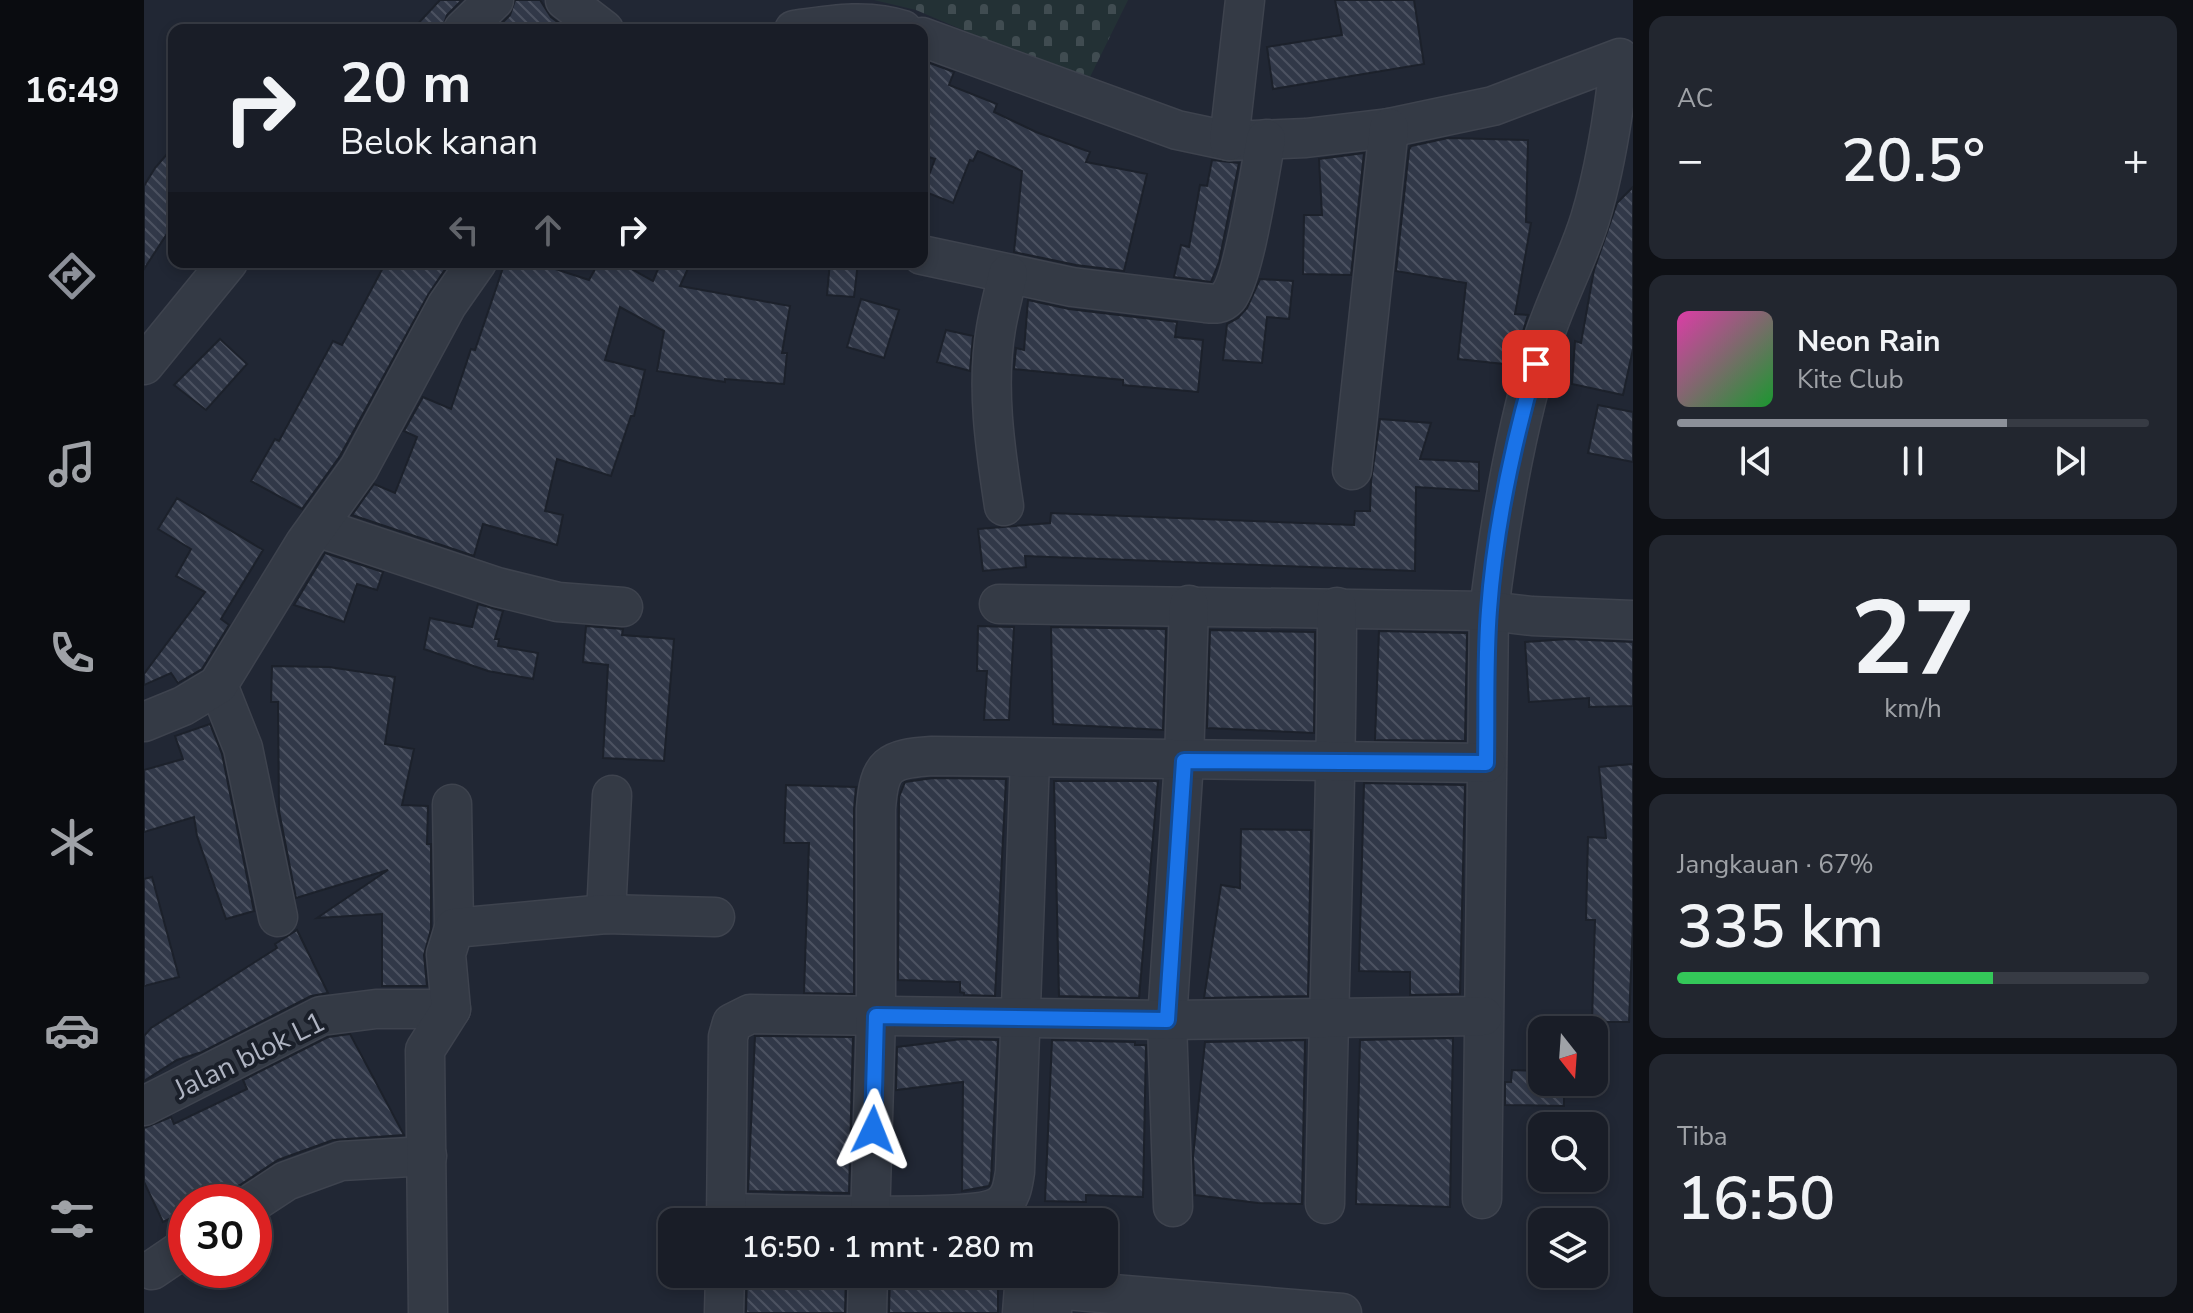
<!DOCTYPE html>
<html lang="id">
<head>
<meta charset="utf-8">
<style>
  body { margin:0; font-family:"Nunito Sans",sans-serif; background:#22262f; color:#f1f3f6; height:100vh; display:flex; flex-direction:column; font-size:30px; white-space:nowrap }
  * { box-sizing:border-box; margin:0 }
  p { font-size:26px; color:#9fa2a7 }
  .icon { flex:none; width:44px; height:44px; fill:none; stroke:currentColor; stroke-width:2; stroke-linecap:round; stroke-linejoin:round }
  .map { position:relative; flex:1; overflow:hidden }
  .details { display:flex; flex-direction:column; gap:16px; padding:16px; background:#0e1015; width:560px }
  .details>* { flex:none }
  .banner { position:absolute; left:24px; top:24px; width:760px; height:244px; border-radius:16px; box-shadow:0 4px 12px #0003,0 0 0 2px #373b44; background:#191d27; color:#f1f3f6; overflow:hidden }
  .needle { width:52px; rotate:163deg }
  .buttons { position:absolute; left:1384px; top:1016px; display:grid; gap:16px }
  .buttons a { display:grid; place-items:center; width:80px; height:80px; border-radius:16px; background:#191d27; box-shadow:0 4px 12px #0003,0 0 0 2px #373b44; font-size:40px }
  .speed { position:absolute; left:24px; top:1184px; display:flex; gap:16px; font-size:40px; font-weight:700; text-align:center }
  .speed>* { display:grid; place-content:center; width:104px; height:104px; border-radius:50%; background:#191d27; box-shadow:0 4px 12px #0003,0 0 0 2px #373b44; line-height:1 }
  .speed .limit { border:12px solid #d22; background:#fff; color:#111 }
  .pin { position:absolute; display:grid; place-items:center; width:68px; height:68px; color:#fff; margin:-34px; border-radius:16px; box-shadow:0 4px 12px #0006 }
  .me { position:absolute; width:88px; margin:-44px; rotate:2deg; stroke-linejoin:round; filter:drop-shadow(0 0 6px #0008) }
  .turn { display:flex; align-items:center; gap:28px; height:168px; padding:0 40px; font-size:36px }
  .turn .icon { width:104px; height:104px; stroke-width:2.5 }
  .turn b { display:block; font-size:56px; line-height:68px }
  .lanes { display:flex; align-items:center; height:76px; padding:0 40px; background:#0003; justify-content:center; gap:40px; direction:ltr }
  .lanes .off { opacity:.35 }
  .big { font-size:60px; font-weight:600; line-height:1.1 }
  .details .widget { flex:1; display:flex; flex-direction:column; justify-content:center; gap:12px; min-width:0; padding:0 28px; border-radius:16px; background:#22262f }
  .details .dial { align-items:center; gap:0 }
  .dial b { font-size:104px; line-height:1 }
  .song { display:flex; align-items:center; gap:24px }
  .cover { width:96px; height:96px; border-radius:12px; background:linear-gradient(135deg,hsl(320 70% 55%),hsl(130 70% 35%)) }
  .played { height:8px; border-radius:4px; background:linear-gradient(90deg,#8c9099 70%,#373b44 70%) }
  .keys { display:flex; justify-content:space-around; direction:ltr }
  .heat { display:flex; justify-content:space-between; align-items:center; font-size:44px; direction:ltr }
  .charge { height:12px; border-radius:6px; background:linear-gradient(90deg,#34c759 67%,#373b44 0) }
  .trip { position:absolute; left:514px; top:1208px; width:460px; height:80px; border-radius:16px; background:#191d27; box-shadow:0 4px 12px #0003,0 0 0 2px #373b44; font-weight:600; line-height:80px; text-align:center }
  main { display:flex; flex:1; min-height:0 }
  .tab-bar { display:flex; flex-direction:column; width:144px; justify-content:space-around; align-items:center; background:#0a0c10; color:#9fa2a7 }
  .tab-bar .icon { width:56px; height:56px }
  .tab-bar .selected { color:#8c9099 }
  .tab-bar b { font-size:36px; color:#f1f3f6 }
  .map>svg:first-child { display:block }
  .cemetery { fill:url(#cemetery-stones) }
  .building { fill:url(#building-back-hatch); stroke:#1c212b; stroke-width:2 }
  .lines { fill:none; stroke-linecap:round; stroke-linejoin:round }
  .minor-casing { stroke:#3e434e; stroke-width:41 }
  .minor { stroke:#343a45; stroke-width:38 }
  .route-casing { stroke:#114b97; stroke-width:20 }
  .route { stroke:#1a73e8; stroke-width:14 }
  .labels { text-anchor:middle; stroke-width:8; stroke-linejoin:round; paint-order:stroke }
  .street-label { font-size:28px; fill:#afb4c2; stroke:#1a1f29 }
</style>
</head>
<body>
<main>
<nav class="tab-bar">
<b>16:49</b>
<svg class="icon selected" aria-label="directions" viewBox="0 0 24 24"><path d="M12 3l9 9-9 9-9-9zM9 14v-3h6M13 9l2 2-2 2"/></svg>
<svg class="icon" aria-label="music" viewBox="0 0 24 24"><path d="M9 18V5l10-2v13"/><circle cx="6" cy="18" r="3"/><circle cx="16" cy="16" r="3"/></svg>
<svg class="icon" aria-label="phone" viewBox="0 0 24 24"><path d="M5 4h4l2 5-3 2q2 4 5 5l2-3 5 2v4C11 20 4 13 5 4z"/></svg>
<svg class="icon" aria-label="climate" viewBox="0 0 24 24"><path d="M12 3v18M4 7l16 10M4 17L20 7"/></svg>
<svg class="icon" aria-label="car" viewBox="0 0 24 24"><path d="M5 17H2v-5l4-1 3-4h7l3 4 3 1v5h-3M9 17h6M6 11h13"/><circle cx="7" cy="17" r="2"/><circle cx="17" cy="17" r="2"/></svg>
<svg class="icon" aria-label="filters" viewBox="0 0 24 24"><path d="M4 7h16M4 17h16"/><circle cx="9" cy="7" r="2"/><circle cx="15" cy="17" r="2"/></svg>
</nav>
<div class="map">
<svg width="1489" height="1313" viewBox="0 0 1489 1313">
  <defs>
    <pattern id="cemetery-stones" width="16" height="16" patternUnits="userSpaceOnUse" patternTransform="scale(2)"><rect width="16" height="16" fill="#233135"/><path d="M2 7V4a2 2 0 0 1 4 0v3zM10 15v-3a2 2 0 0 1 4 0v3z" fill="#404c51"/></pattern>
    <pattern id="building-back-hatch" width="6" height="6" patternUnits="userSpaceOnUse" patternTransform="scale(2)"><rect width="6" height="6" fill="#313848"/><path d="M-1 5l2 2M0 0l6 6M5-1l2 2" fill="none" stroke="#4c5261"/></pattern>
  </defs>
  <rect width="100%" height="100%" fill="#212734"/>
  <!-- cemetery -->
  <polygon class="cemetery" points="730,0 984,0 943,83 772,10"/>
  <!-- building -->
  <g class="building">
    <polygon points="296,0 318,0 303,15 298,30 268,30"/>
    <polygon points="371,0 396,0 407,17 424,30 351,30 366,15"/>
    <polygon points="1191,0 1270,0 1280,64 1129,89 1123,47 1198,35"/>
    <polygon points="778,60 810,72 805,85 853,104 850,112 892,132 946,152 942,162 1003,174 980,271 932,265 870,252 878,171 834,151 829,161 826,160 809,203 779,191 791,159 778,155"/>
    <polygon points="1304,138 1384,140 1382,222 1387,223 1371,314 1384,315 1369,365 1314,359 1322,283 1252,271 1265,150 1267,146"/>
    <polygon points="30,146 30,223 0,269 0,186 11,168"/>
    <polygon points="1220,153 1207,275 1159,274 1160,215 1178,215 1175,159"/>
    <polygon points="1068,160 1095,163 1075,262 1067,282 1030,277 1037,245 1045,247 1056,185 1063,186"/>
    <polygon points="1489,187 1489,349 1479,395 1428,384 1431,341 1437,343 1450,270 1473,203"/>
    <polygon points="242,262 306,262 284,295 196,456 158,509 107,481 131,439 135,441 189,341 198,345"/>
    <polygon points="361,262 390,262 445,280 455,262 475,262 509,281 517,262 547,262 536,286 646,306 638,353 643,353 640,384 581,379 581,382 513,371 520,331 476,307 461,360 501,370 490,416 487,416 467,476 413,459 401,511 419,515 413,545 339,524 330,556 208,515 230,484 251,493 273,437 260,431 279,397 307,409 327,349 331,350"/>
    <polygon points="686,262 714,262 710,297 683,295"/>
    <polygon points="1116,279 1149,281 1145,319 1123,317 1118,363 1079,360 1083,324 1094,318 1103,308"/>
    <polygon points="717,299 755,310 740,358 703,347"/>
    <polygon points="884,300 925,309 1033,322 1031,337 1059,340 1054,392 979,385 979,380 870,369 872,348 880,350"/>
    <polygon points="802,330 829,336 826,371 793,362"/>
    <polygon points="76,339 103,364 62,410 30,385"/>
    <polygon points="1454,405 1489,412 1489,462 1444,453"/>
    <polygon points="1236,419 1287,423 1276,459 1335,462 1335,491 1272,487 1271,571 881,556 882,567 839,571 834,529 906,523 907,513 1210,525 1211,511 1226,511 1227,481"/>
    <polygon points="33,498 119,550 77,619 85,625 58,669 34,683 27,673 0,685 0,674 61,592 32,576 47,549 14,529"/>
    <polygon points="181,553 239,572 233,590 213,584 200,622 150,605"/>
    <polygon points="334,604 359,611 351,639 355,639 354,646 394,653 389,679 344,671 280,649 286,618 328,627"/>
    <polygon points="442,626 479,629 478,635 530,639 520,761 459,758 464,665 439,662"/>
    <polygon points="834,626 870,627 865,720 840,720 843,671 833,671"/>
    <polygon points="907,627 1022,629 1019,730 909,724"/>
    <polygon points="1066,630 1171,632 1170,733 1063,728"/>
    <polygon points="1235,631 1323,633 1321,741 1231,740"/>
    <polygon points="1424,639 1489,642 1489,706 1445,707 1445,698 1385,702 1381,642"/>
    <polygon points="128,666 185,667 251,677 241,744 270,749 258,805 284,806 283,844 287,844 287,929 280,955 283,986 238,986 238,914 173,918 244,870 152,898 135,811 134,702 127,702"/>
    <polygon points="66,724 78,754 110,911 82,919 53,836 50,817 0,832 0,770 39,759 31,736"/>
    <polygon points="1489,764 1489,921 1485,1022 1448,1022 1451,920 1442,920 1444,837 1462,838 1455,767"/>
    <polygon points="789,778 862,779 851,996 820,995 820,993 816,992 816,982 754,980 755,797 761,782"/>
    <polygon points="910,781 1014,781 995,998 915,996"/>
    <polygon points="1220,783 1321,785 1316,994 1266,995 1266,972 1215,971"/>
    <polygon points="642,785 712,787 710,809 710,994 660,993 665,843 640,843"/>
    <polygon points="1097,829 1167,830 1164,996 1060,998 1077,885 1096,888"/>
    <polygon points="8,877 35,977 0,986 0,879"/>
    <polygon points="153,930 184,993 167,996 58,1052 33,1060 0,1081 0,1036 7,1028 133,948 131,944"/>
    <polygon points="206,1034 260,1135 189,1140 134,1160 96,1185 60,1202 42,1202 42,1211 19,1222 0,1182 0,1128 27,1117 30,1124 103,1089 99,1080 184,1037"/>
    <polygon points="611,1036 709,1037 705,1193 604,1191"/>
    <polygon points="1309,1038 1306,1207 1212,1204 1216,1040"/>
    <polygon points="818,1039 854,1040 847,1180 845,1186 818,1191 819,1082 752,1090 753,1047"/>
    <polygon points="908,1040 991,1042 991,1045 1002,1045 999,1197 942,1195 942,1202 901,1201"/>
    <polygon points="1161,1040 1158,1204 1114,1203 1051,1195 1049,1157 1061,1042"/>
    <polygon points="1368,1070 1398,1071 1398,1082 1420,1082 1420,1106 1361,1105 1361,1082 1367,1082"/>
    <polygon points="603,1274 702,1274 701,1313 602,1313"/>
    <polygon points="746,1274 854,1274 854,1313 745,1313"/>
  </g>
  <g class="lines">
    <defs>
      <g id="minor">
        <polyline points="421,0 460,30"/>
        <polyline points="319,30 350,0"/>
        <path d="M650,30C685,25 724,18 759,30"/>
        <path d="M778,37L1033,130L1085,141L1162,138L1245,128L1349,106L1476,58C1470,112 1462,167 1446,219C1433,261 1411,301 1398,343C1371,431 1356,520 1345,611L1338,1199"/>
        <polyline points="1085,141 1101,0"/>
        <path d="M778,255L928,287L1061,303C1070,304 1077,305 1084,297C1100,278 1116,170 1122,139"/>
        <polyline points="0,365 84,262"/>
        <polyline points="1208,470 1245,128"/>
        <path d="M860,506C851,448 842,386 852,328C855,310 860,292 864,274"/>
        <polyline points="173,527 353,587 414,602 479,607"/>
        <polyline points="855,604 1345,611 1388,616 1489,620"/>
        <polyline points="74,685 99,748 134,917"/>
        <polyline points="0,722 39,706 74,685 161,543 215,468 303,305 333,262"/>
        <polyline points="308,804 310,928"/>
        <polyline points="462,914 468,795"/>
        <polyline points="0,1106 177,1016 232,1009 307,1009"/>
        <polyline points="110,1202 142,1181 197,1161 283,1156"/>
        <path d="M1181,1204C1184,1005 1193,806 1193,607"/>
        <polyline points="1029,1207 1023,1020 1040,761 1045,605"/>
        <path d="M582,1213C625,1213 833,1223 857,1205C868,1197 869,1184 871,1172L886,759"/>
        <polyline points="582,1222 584,1037 588,1023 606,1014 1023,1020 1339,1016"/>
        <path d="M726,1222L732,1016V809C735,764 744,759 788,756L1342,763"/>
        <polyline points="8,1270 42,1247"/>
        <polyline points="284,1313 281,1050 307,1009 302,954 310,928 462,914 571,917"/>
        <polyline points="580,1313 581,1274"/>
        <polyline points="723,1313 724,1274"/>
        <polyline points="878,1313 881,1274"/>
        <polyline points="908,1313 909,1289 1198,1313"/>
      </g>
    </defs>
    <!-- minor casing -->
    <use href="#minor" class="minor-casing"/>
    <!-- minor -->
    <use href="#minor" class="minor"/>
  </g>
  <g class="lines">
    <defs>
      <path id="route" d="M729,1130L732,1016L1023,1020L1040,761L1342,763C1343,712 1341,660 1345,610C1351,528 1369,443 1392,364"/>
    </defs>
    <!-- route casing -->
    <use href="#route" class="route-casing"/>
    <!-- route -->
    <use href="#route" class="route"/>
  </g>
  <g class="labels">
    <!-- street labels -->
    <g class="street-label">
      <text transform="translate(105 1055) rotate(-26)" y="10">Jalan blok L1</text>
    </g>
  </g>
</svg>
<div class="buttons">
<a><svg class="needle" viewBox="-14 -14 28 28"><path d="M0-13l5 13h-10z" fill="#e53935"/><path d="M0 13l5-13h-10z" fill="#9fa2a7"/></svg></a>
<a><svg class="icon" aria-label="search" viewBox="0 0 24 24"><circle cx="10" cy="10" r="6"/><path d="M15 15l6 6"/></svg></a>
<a><svg class="icon" aria-label="layers" viewBox="0 0 24 24"><path d="M12 4l9 5-9 5-9-5zM3 14l9 5 9-5"/></svg></a>
</div>
<div class="speed"><div class="limit">30</div></div>
<div class="pin" style="left:1392px;top:364px;background:#d93025"><svg class="icon" aria-label="arrive" viewBox="0 0 24 24"><path d="M6 21V4h12l-3 4 3 4H6"/></svg></div>
<svg class="me" style="left:729px;top:1130px" viewBox="-20 -20 40 40"><path d="M0-17L14 15 0 8-14 15z" fill="#1a73e8" stroke="#fff" stroke-width="4"/></svg>
<div class="trip">16:50 · 1 mnt · 280 m</div>
<div class="banner">
<div class="turn"><svg class="icon" aria-label="right" viewBox="0 0 24 24"><path d="M7 20v-9h11M14 6l5 5-5 5"/></svg><div><b>20 m</b>Belok kanan</div></div>
<div class="lanes"><svg class="icon off" aria-label="left" viewBox="0 0 24 24"><path d="M17 20v-9H6M10 6l-5 5 5 5"/></svg><svg class="icon off" aria-label="ahead" viewBox="0 0 24 24"><path d="M12 20V5M6 11l6-6 6 6"/></svg><svg class="icon" aria-label="right" viewBox="0 0 24 24"><path d="M7 20v-9h11M14 6l5 5-5 5"/></svg></div>
</div>
</div>
<section class="details">
<div class="widget"><p>AC</p>
<div class="heat"><a>−</a><b class="big">20.5°</b><a>+</a></div>
</div>
<div class="widget">
<div class="song"><i class="cover"></i><div><b>Neon Rain</b><p>Kite Club</p></div></div>
<div class="played"></div>
<div class="keys"><svg class="icon" aria-label="previous" viewBox="0 0 24 24"><path d="M18 5L8 12l10 7zM5 5v14"/></svg><svg class="icon" aria-label="pause" viewBox="0 0 24 24"><path d="M8 5v14M16 5v14"/></svg><svg class="icon" aria-label="next" viewBox="0 0 24 24"><path d="M6 5l10 7-10 7zM19 5v14"/></svg></div>
</div>
<div class="widget dial"><b>27</b><p>km/h</p></div>
<div class="widget"><p>Jangkauan · 67%</p><b class="big">335 km</b><div class="charge"></div></div>
<div class="widget"><p>Tiba</p><b class="big">16:50</b></div>
</section>
</main>
</body>
</html>
